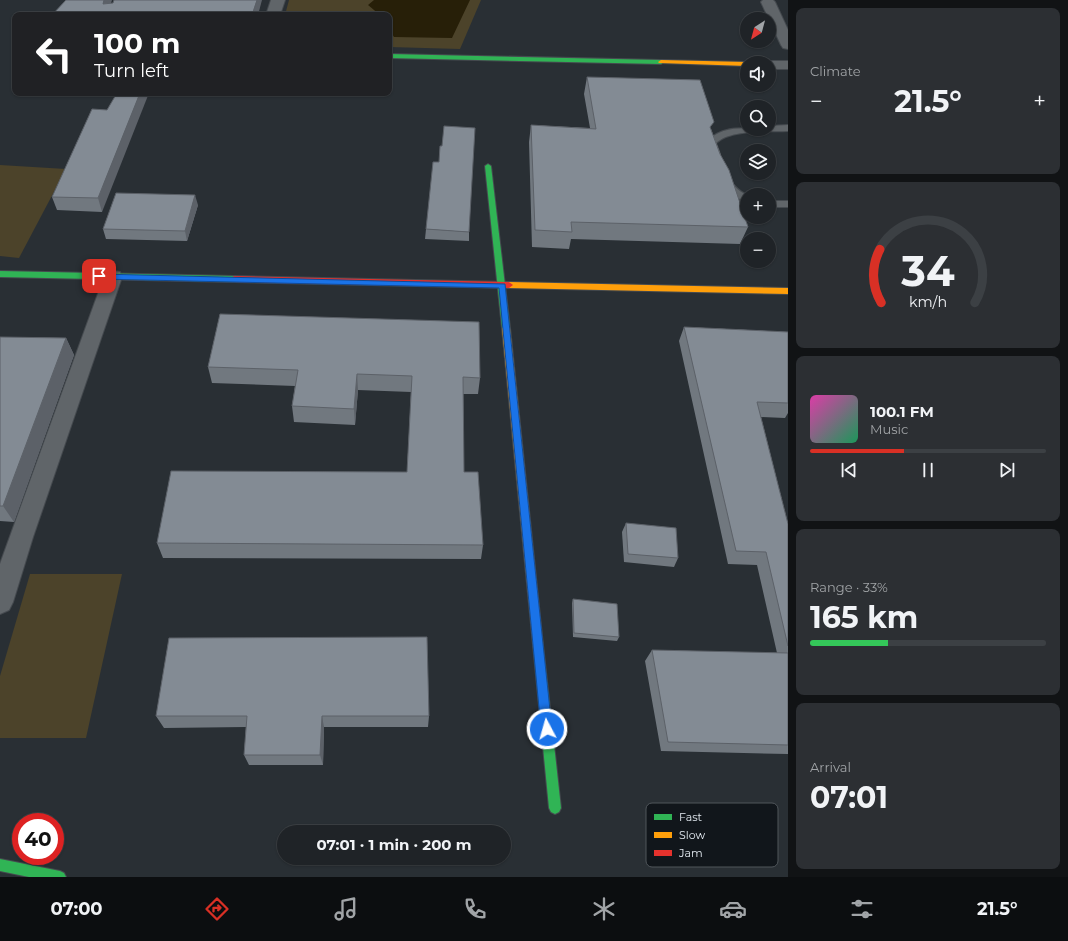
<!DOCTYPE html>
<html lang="en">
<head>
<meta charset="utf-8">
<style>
  body { margin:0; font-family:Montserrat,sans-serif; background:#2c2f33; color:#f1f3f6; height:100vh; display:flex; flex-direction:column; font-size:15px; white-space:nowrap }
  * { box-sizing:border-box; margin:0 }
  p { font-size:13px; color:#a1a4a7 }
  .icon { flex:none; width:22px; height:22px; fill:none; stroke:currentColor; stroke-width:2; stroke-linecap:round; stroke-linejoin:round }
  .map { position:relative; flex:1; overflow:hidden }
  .panel { display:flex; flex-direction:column; gap:8px; padding:8px; background:#111315; width:280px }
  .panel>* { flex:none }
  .hud { position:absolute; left:12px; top:12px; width:380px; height:84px; border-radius:8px; box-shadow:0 1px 3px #0004,0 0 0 1px #3c4044; background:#202124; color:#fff; overflow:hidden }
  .needle { width:26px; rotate:216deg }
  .controls { position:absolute; left:740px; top:12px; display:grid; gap:8px }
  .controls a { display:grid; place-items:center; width:36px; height:36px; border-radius:50%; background:#1f2327; box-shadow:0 1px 3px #0004,0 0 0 1px #3c4044; font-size:20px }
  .speed { position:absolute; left:12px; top:813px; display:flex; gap:8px; font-size:20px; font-weight:700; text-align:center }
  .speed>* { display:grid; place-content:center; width:52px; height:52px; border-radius:50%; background:#1f2327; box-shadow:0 1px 3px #0004,0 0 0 1px #3c4044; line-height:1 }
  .speed .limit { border:6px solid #d22; background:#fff; color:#111 }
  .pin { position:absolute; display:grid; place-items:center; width:34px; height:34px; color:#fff; margin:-17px; border-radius:8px; box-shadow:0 2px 6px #0006 }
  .me { position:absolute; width:44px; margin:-22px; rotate:354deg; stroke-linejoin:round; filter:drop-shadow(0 0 3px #0008) }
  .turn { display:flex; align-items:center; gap:14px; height:84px; padding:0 16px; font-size:18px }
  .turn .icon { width:52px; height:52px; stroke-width:2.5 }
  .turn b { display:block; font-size:28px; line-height:34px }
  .big { font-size:30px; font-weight:700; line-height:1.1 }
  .panel .tile { flex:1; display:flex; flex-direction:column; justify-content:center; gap:6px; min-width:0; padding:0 14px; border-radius:8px; background:#2c2f33 }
  .panel .dial { align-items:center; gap:0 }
  .dial svg { height:104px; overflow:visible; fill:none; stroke:#3c4044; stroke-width:7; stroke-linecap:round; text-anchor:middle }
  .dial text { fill:#f1f3f6; stroke:none }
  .song { display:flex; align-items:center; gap:12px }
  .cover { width:48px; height:48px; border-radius:6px; background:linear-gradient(135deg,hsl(320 70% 55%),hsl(150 70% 35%)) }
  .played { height:4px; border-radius:2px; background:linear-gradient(90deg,#d93025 40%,#3c4044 40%) }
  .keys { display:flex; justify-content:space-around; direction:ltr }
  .heat { display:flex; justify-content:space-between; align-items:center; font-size:22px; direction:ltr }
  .charge { height:6px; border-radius:3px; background:linear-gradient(90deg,#34c759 33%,#3c4044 0) }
  .trip { position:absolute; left:277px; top:825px; width:234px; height:40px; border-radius:20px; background:#1f2327; box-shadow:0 1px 3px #0004,0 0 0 1px #3c4044; font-weight:700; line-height:40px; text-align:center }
  .menu { display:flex; height:64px; justify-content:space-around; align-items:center; background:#0c0e10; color:#a1a4a7 }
  .menu .icon { width:28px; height:28px }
  .menu .on { color:#d93025 }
  .menu b { font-size:18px; color:#f1f3f6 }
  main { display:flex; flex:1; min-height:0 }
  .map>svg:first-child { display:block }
  .green { fill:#4c432a }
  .water { fill:#271f08 }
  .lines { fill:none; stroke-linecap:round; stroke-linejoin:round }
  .lane-casing { stroke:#454a4f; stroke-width:2 }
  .street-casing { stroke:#454a4f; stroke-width:2 }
  .fast-casing { stroke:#454a4f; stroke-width:2 }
  .slow-casing { stroke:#454a4f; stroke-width:2 }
  .jam-casing { stroke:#454a4f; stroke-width:2 }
  .lane { fill:#606569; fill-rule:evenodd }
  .street { fill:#606569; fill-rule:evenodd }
  .fast { fill:#30b455; fill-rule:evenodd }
  .slow { fill:#ff9f0a; fill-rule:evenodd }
  .jam { fill:#e5322d; fill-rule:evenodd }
  .wall { fill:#71787f }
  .shaded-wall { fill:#5c6168 }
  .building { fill:#838b94; stroke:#5c6168 }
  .route { fill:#1a73e8; stroke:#114b97 }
  .key { fill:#11161b; stroke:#50565b; stroke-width:1 }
  .key-label { font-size:11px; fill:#e3eaf1 }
</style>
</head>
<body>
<main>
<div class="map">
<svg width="788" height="877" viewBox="0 0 788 877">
  <rect width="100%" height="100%" fill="#292f34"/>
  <!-- green -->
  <g class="green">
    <polygon points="289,0 481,0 460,49 389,47 389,15 285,15"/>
    <polygon points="0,165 66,169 19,258 0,256"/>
    <polygon points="30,574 122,574 86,738 0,738 0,676"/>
  </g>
  <!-- water -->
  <polygon class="water" points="374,0 470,0 452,38 394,37 389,29 389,15 380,15 368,5"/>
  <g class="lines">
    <defs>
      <g id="lane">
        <path d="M788,125V131C768,132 731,129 716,143L720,154L715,157L710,154L706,143C722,123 748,129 769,129V126Z"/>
        <path d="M725,179C734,181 736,192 748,195L747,201L733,197L720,182Z"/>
        <rect x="769" y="201" width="19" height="6"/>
      </g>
      <g id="street">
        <polygon points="271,0 285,0 280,15 266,15"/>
        <polygon points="763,0 773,0 775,2 788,30 788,49 783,48 781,45 761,2"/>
        <polygon points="769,61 788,61 788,69 769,69 769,63 763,63"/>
        <polygon points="113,271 120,272 122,277 33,537 13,602 9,610 0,614 0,564 104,277 106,272"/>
      </g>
      <g id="fast">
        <polygon points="389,54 661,60 664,62 661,64 389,58"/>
        <polygon points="488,164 491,166 510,328 506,331 502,328 485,166"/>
        <polygon points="0,271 234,276 238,279 234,282 0,277"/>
        <polygon points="538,640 542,641 543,645 561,808 559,812 555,814 551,812 549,808 533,645 534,641"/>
        <polygon points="0,859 60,871 64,873 66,877 29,877 0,871"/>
      </g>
      <g id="slow">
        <polygon points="661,60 747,62 749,63 747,63 747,66 659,63 658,62"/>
        <polygon points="509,282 788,288 788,294 509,288 505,285"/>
        <polygon points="506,325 510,328 543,645 542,649 538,650 534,649 533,645 502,328"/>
      </g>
      <polygon id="jam" points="234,276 509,282 513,285 509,288 234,282 230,279"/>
    </defs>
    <!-- lane casing -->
    <use href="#lane" class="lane-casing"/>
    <!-- street casing -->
    <use href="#street" class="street-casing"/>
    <!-- fast casing -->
    <use href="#fast" class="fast-casing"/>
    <!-- slow casing -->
    <use href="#slow" class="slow-casing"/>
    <!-- jam casing -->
    <use href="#jam" class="jam-casing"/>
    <!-- lane -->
    <use href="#lane" class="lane"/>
    <!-- street -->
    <use href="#street" class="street"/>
    <!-- fast -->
    <use href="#fast" class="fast"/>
    <!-- slow -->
    <use href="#slow" class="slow"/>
    <!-- jam -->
    <use href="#jam" class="jam"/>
  </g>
  <!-- wall -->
  <g class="wall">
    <polygon points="587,77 711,129 748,227 740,244 571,239 569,249 532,247 529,142 531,125 590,128 584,94"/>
    <polygon points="107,110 102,212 57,210 52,197"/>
    <polygon points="198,205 187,241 106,239 103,229"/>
    <polygon points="426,229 469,232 469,241 425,239"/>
    <polygon points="220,314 480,378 478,394 463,394 464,472 483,545 481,559 163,558 157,543 407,472 411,392 358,390 355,425 294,422 292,406 295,386 212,383 208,367"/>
    <polygon points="684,327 788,332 788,413 785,418 761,417 788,524 788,754 661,751 645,661 652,650 777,653 757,565 728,564 679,341"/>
    <polygon points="0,337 66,338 74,355 14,522 0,521"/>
    <polygon points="626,523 678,558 674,567 624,562 622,532"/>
    <polygon points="573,599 619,637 617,641 573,637 572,603"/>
    <polygon points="169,638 429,716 428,727 324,727 323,765 249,765 244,755 246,727 164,728 156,716"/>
  </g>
  <!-- shaded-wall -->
  <g class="shaded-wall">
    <polygon points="104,0 112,0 107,15 103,4"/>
    <polygon points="257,0 262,0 258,15 252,15"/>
    <polygon points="140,93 149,93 102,212 98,198"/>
    <polygon points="195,195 198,205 187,241 185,231"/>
    <polygon points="66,338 74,355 14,522 3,506"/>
    <polygon points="357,374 358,390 355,425 354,409"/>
    <polygon points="322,716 324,727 323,765 320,755"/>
  </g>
  <!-- building -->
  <g class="building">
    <polygon points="66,0 104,0 103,4 113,3 114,0 257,0 252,15 52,15"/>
    <polygon points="587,77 700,80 714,122 710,127 720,154 729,170 748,227 571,222 572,232 535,230 531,125 596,129"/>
    <polygon points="117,93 140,93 98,198 52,197 92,109 107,110"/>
    <polygon points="444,126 475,128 469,232 426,229 433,162 439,162 440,146 442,146"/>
    <polygon points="116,193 195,195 185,231 103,229"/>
    <polygon points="220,314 479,322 480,378 463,377 464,472 478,472 483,545 157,543 171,471 407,472 412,376 357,374 354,409 292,406 298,370 208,367"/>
    <polygon points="684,327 788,332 788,403 757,402 788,524 788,646 766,552 736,551"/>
    <polygon points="0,337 66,338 3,506 0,506"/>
    <polygon points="626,523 676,528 678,558 628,554"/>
    <polygon points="573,599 617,604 619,637 574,633"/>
    <polygon points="427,637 429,716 322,716 320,755 244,755 247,716 156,716 169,638"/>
    <polygon points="652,650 788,653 788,745 668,742"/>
  </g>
  <!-- route -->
  <polygon class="route" points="99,274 505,284 552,729 551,733 547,735 543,733 541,729 499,288 99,279 95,276"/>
  <!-- legend -->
  <rect x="646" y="803" width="132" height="64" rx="6" class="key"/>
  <rect x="654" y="814" width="18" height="6" fill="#30b455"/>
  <rect x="654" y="832" width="18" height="6" fill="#ff9f0a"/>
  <rect x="654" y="850" width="18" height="6" fill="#e5322d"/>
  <g class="key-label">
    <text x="679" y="821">Fast</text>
    <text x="679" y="839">Slow</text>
    <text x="679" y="857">Jam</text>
  </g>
</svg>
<div class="controls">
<a><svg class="needle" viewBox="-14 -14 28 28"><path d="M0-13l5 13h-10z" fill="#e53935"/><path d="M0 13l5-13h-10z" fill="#a1a4a7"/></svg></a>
<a><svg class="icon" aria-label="sound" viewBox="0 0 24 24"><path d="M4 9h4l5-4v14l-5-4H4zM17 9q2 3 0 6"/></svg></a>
<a><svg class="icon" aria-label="search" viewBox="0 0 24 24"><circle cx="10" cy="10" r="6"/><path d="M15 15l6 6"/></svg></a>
<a><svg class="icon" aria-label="layers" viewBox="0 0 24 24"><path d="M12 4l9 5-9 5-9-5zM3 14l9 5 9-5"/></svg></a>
<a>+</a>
<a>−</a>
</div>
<div class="speed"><div class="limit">40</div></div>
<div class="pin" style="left:99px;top:276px;background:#d93025"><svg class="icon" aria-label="arrive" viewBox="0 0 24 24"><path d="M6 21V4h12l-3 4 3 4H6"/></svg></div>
<svg class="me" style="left:547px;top:729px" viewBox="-20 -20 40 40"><circle r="17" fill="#1a73e8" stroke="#fff" stroke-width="3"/><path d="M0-11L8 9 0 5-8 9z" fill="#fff"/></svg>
<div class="trip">07:01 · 1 min · 200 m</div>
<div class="hud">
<div class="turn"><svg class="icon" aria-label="left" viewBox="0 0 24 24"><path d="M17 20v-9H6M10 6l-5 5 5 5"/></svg><div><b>100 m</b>Turn left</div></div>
</div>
</div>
<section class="panel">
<div class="tile"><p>Climate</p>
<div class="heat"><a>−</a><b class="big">21.5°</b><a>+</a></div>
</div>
<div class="tile dial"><svg viewBox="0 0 100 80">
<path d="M14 69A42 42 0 1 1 86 69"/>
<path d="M14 69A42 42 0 0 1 13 28" stroke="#d93025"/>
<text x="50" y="56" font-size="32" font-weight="700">34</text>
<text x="50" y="72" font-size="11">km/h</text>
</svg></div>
<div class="tile">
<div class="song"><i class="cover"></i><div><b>100.1 FM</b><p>Music</p></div></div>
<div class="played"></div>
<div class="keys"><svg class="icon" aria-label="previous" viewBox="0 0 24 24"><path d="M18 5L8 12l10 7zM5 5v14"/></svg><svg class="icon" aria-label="pause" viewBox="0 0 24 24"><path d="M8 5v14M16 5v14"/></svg><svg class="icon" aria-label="next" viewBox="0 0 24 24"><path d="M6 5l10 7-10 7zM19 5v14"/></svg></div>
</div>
<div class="tile"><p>Range · 33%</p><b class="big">165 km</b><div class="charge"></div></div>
<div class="tile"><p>Arrival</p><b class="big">07:01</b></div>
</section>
</main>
<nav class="menu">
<b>07:00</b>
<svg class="icon on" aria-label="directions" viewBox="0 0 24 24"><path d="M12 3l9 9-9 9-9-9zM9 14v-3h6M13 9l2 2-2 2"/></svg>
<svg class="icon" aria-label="music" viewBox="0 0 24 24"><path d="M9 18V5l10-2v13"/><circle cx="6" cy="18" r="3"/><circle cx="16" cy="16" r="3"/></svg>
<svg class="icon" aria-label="phone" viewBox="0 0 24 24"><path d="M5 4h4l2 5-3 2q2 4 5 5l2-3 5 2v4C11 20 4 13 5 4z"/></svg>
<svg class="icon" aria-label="climate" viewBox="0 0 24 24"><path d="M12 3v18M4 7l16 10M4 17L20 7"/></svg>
<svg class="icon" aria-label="car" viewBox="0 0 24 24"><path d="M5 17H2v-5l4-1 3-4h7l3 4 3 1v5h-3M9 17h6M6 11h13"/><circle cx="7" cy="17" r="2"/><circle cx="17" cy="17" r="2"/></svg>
<svg class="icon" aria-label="filters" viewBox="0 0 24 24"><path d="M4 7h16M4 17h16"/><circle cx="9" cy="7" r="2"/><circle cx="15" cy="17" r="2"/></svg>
<b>21.5°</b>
</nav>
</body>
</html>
